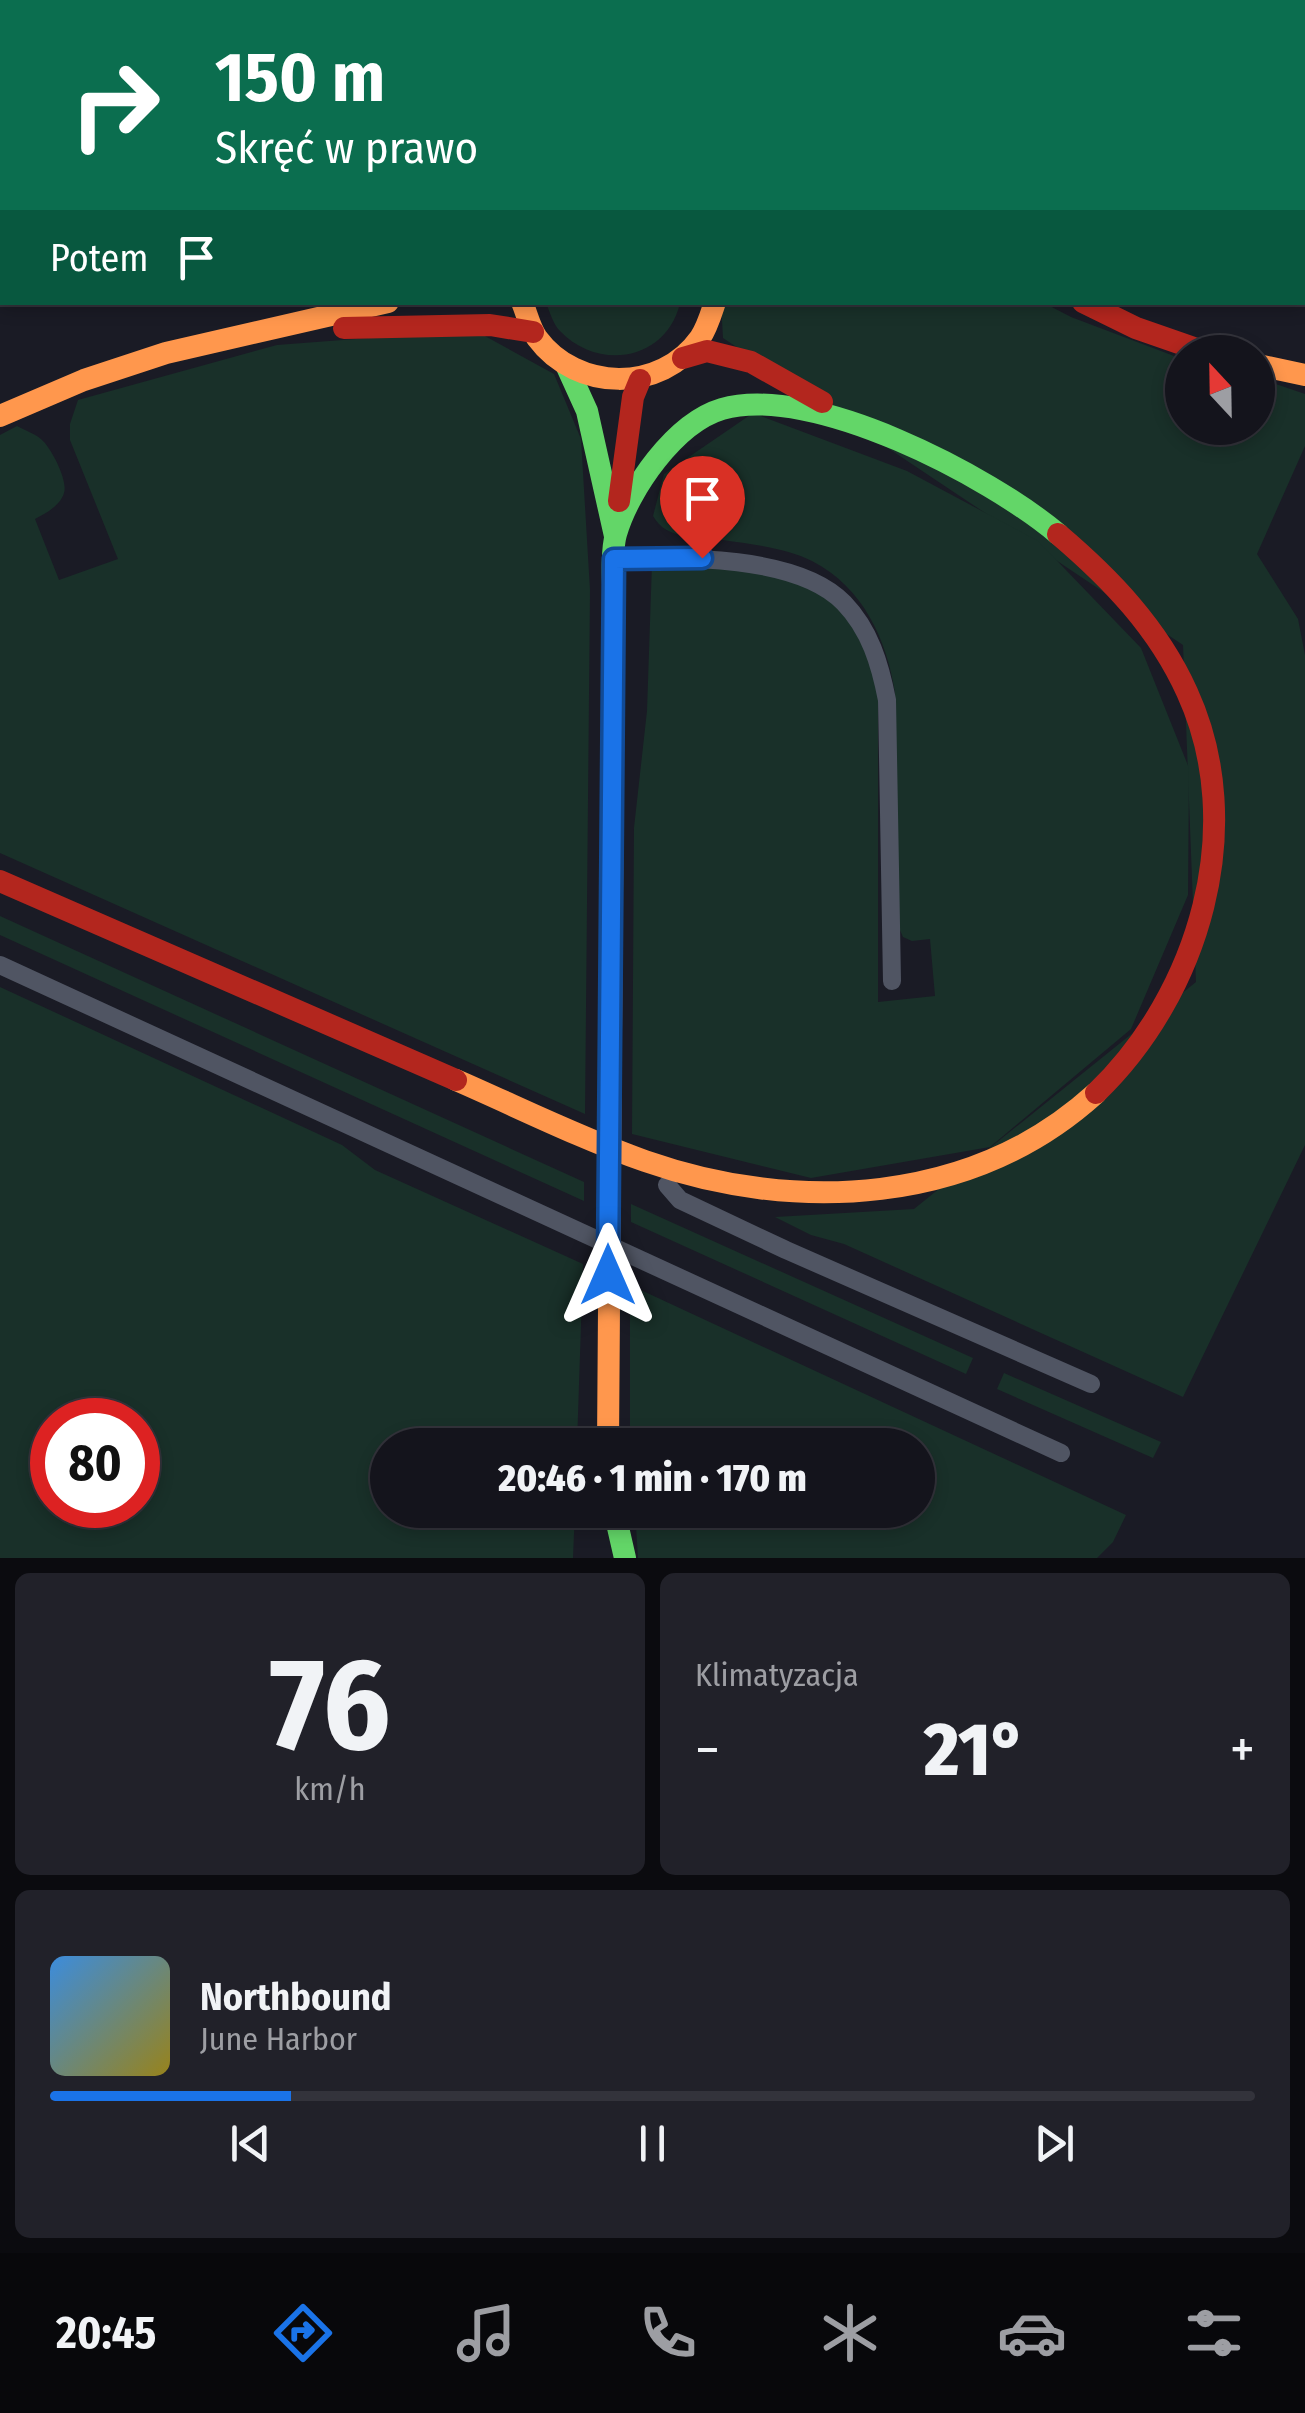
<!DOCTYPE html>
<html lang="pl">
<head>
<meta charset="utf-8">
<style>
  body { margin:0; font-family:"Fira Sans Condensed",sans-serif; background:#212129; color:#f1f3f6; height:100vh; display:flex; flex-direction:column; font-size:38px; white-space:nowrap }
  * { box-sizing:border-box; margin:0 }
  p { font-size:32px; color:#9d9ea3 }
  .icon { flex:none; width:55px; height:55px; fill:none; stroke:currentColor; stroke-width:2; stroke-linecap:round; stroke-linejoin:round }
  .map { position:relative; height:1558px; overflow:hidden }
  .sheet { display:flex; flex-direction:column; gap:15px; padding:15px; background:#0b0b0f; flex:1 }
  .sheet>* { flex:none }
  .banner { position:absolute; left:0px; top:0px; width:1305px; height:305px; box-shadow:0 5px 15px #0003,0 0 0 2px #33333b; background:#0b6e4f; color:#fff; overflow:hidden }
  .needle { width:65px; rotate:338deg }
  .controls { position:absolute; left:1165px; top:335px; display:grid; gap:20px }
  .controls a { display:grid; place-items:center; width:110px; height:110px; border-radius:50%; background:#14141c; box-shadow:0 5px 15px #0003,0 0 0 2px #33333b; font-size:50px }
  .speed { position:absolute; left:30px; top:1398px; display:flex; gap:20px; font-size:50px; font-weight:700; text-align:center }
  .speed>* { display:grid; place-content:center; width:130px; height:130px; border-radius:50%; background:#14141c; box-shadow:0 5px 15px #0003,0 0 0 2px #33333b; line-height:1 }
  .speed .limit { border:15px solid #d22; background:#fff; color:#111 }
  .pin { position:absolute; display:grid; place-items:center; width:85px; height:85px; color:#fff; margin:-102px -42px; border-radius:50% 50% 50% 0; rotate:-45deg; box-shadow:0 0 10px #0007 }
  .pin .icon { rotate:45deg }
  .me { position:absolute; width:110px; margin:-55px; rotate:0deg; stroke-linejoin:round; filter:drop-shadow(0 0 8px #0008) }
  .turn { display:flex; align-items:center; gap:35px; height:210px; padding:0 50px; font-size:45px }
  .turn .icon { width:130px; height:130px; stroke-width:2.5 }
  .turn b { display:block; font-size:70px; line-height:85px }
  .then { display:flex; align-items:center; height:95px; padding:0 50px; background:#0003; gap:20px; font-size:38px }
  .big { font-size:75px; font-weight:800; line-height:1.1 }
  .sheet .card { flex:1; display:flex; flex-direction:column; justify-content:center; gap:15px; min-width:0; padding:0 35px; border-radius:15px; background:#212129 }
  .sheet .dial { align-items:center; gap:0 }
  .dial b { font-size:130px; line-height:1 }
  .song { display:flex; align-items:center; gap:30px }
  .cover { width:120px; height:120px; border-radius:15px; background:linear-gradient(135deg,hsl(210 70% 55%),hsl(50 70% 35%)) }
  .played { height:10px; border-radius:5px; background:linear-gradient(90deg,#1a73e8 20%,#33333b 20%) }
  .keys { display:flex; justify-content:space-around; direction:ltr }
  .heat { display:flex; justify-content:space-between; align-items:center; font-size:55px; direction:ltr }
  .sheet .tiles { flex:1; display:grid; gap:15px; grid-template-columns:1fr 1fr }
  .card:last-child { grid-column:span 2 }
  .trip { position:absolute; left:370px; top:1428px; width:565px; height:100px; border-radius:50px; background:#14141c; box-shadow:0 5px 15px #0003,0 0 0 2px #33333b; font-weight:800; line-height:100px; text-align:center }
  .dock { display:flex; height:160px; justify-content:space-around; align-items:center; background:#08080b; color:#9d9ea3 }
  .dock .icon { width:70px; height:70px }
  .dock .current { color:#1a73e8 }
  .dock b { font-size:45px; color:#f1f3f6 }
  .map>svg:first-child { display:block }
  .green { fill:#193029; fill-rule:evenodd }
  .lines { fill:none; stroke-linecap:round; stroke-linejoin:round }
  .path { stroke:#48565b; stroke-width:6; stroke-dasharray:5 8; stroke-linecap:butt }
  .lane { stroke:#505563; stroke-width:18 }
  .street { stroke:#505563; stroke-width:35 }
  .fast { stroke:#63d668; stroke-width:22 }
  .slow { stroke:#ff974d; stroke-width:22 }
  .jam { stroke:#b3261e; stroke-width:22 }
  .route-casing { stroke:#114b97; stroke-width:25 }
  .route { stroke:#1a73e8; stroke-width:18 }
</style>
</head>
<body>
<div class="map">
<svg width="1305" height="1558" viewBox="0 0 1305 1558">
  <rect width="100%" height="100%" fill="#1a1b25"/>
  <!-- green -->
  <g class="green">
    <path d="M546,303H680C667,360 599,372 560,331C553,324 550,312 546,303Z"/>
    <polygon points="721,303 1044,303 1071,317 1182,359 1182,428 1258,428 1258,378 1305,394 1305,446 1257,554 1298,619 1305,655 1305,1145 1183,1397 844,1244 811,1235 775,1217 914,1209 1196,982 1183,645 723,338"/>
    <path d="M474,330L554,374L581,439L590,590L585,1114L0,853V435L17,426C26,431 37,434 44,442C53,452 68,481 64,493C60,506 46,513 35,519L59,580L118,559L70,440V424L78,400L277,345Z"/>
    <path d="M753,413L907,471L1038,541L1141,648L1189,768L1188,895L1131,1029L990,1147L811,1178L632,1134L634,828L647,711L652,563C717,564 812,561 853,623C867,644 872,672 878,696V1002L935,996L930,939L912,941L903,937L895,919V693C887,640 863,587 812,561C787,548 750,544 723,540C698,536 667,541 653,516L664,474Z"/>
    <polygon points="0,916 584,1182 584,1201 0,935"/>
    <path d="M0,987L342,1145L375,1170L583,1264L577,1445H388V1510H575L573,1558H0ZM52,1420H138V1505H52Z"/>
    <polygon points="631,1204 973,1358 966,1374 631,1222"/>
    <polygon points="630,1285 1126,1515 1113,1542 1097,1558 638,1558 635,1510 918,1510 918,1445 630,1445"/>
    <polygon points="1004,1373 1161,1442 1153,1458 997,1389"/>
  </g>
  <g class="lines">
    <!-- path -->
    <polyline class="path" points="98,0 102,2"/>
    <!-- lane -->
    <g class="lane">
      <path d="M620,559C681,557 798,555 844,603C870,630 880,664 887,700L892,981"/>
      <polyline points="0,965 1061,1453"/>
      <polyline points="667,1185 680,1200 786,1250 1091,1384"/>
    </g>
    <!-- street -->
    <g class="street">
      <polyline points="208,2 210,0"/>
      <polyline points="0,264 2,261"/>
    </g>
    <!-- fast -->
    <g class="fast">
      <polyline points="567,367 587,411 615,536"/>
      <path d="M614,618C614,595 610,555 616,534C629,489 675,423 722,409C812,383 989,476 1058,534"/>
      <polyline points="614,1510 625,1558"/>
    </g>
    <!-- slow -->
    <g class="slow">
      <path d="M522,302C527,314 530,328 537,338C577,392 661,393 700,338C707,328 711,314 715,302"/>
      <polyline points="1258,365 1305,375"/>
      <polyline points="0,416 84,380 166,353 388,302"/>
      <path d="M456,1080C518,1107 580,1138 645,1161C796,1214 973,1205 1096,1093"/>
      <polyline points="608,1445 614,618"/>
    </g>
    <!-- jam -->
    <g class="jam">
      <polyline points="518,0 518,2"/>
      <polyline points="1083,302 1136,328 1205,352"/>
      <polyline points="344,328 490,325 533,332"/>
      <polyline points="683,358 707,351 751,362 822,402"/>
      <polyline points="619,501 633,397 640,380"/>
      <path d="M1058,534C1111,579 1158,628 1187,692C1249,827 1199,994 1096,1093"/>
      <polyline points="0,881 456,1080"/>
    </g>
  </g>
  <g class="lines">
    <defs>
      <polyline id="route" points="608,1275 614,559 702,558"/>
    </defs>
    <!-- route casing -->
    <use href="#route" class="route-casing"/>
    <!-- route -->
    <use href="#route" class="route"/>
  </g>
</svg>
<div class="controls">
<a><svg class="needle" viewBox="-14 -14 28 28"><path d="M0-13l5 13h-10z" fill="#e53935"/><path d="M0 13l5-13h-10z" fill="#9d9ea3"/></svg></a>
</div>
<div class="speed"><div class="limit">80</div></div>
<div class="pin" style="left:702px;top:558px;background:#d93025"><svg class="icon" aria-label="arrive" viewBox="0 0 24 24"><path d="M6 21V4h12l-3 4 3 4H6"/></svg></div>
<svg class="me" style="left:608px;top:1275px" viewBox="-20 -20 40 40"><path d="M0-17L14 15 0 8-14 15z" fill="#1a73e8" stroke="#fff" stroke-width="4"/></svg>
<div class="trip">20:46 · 1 min · 170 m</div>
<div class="banner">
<div class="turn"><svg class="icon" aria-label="right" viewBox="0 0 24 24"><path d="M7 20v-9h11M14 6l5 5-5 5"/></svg><div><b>150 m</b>Skręć w prawo</div></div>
<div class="then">Potem<svg class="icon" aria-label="arrive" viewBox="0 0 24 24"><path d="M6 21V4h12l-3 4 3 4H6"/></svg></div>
</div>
</div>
<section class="sheet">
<div class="tiles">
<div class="card dial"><b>76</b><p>km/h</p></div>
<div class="card"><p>Klimatyzacja</p>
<div class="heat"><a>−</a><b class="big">21°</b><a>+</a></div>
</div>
<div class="card">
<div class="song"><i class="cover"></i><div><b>Northbound</b><p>June Harbor</p></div></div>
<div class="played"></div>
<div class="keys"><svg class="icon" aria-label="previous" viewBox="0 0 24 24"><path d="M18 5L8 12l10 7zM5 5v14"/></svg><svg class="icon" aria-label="pause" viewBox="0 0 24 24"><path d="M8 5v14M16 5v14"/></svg><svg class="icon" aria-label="next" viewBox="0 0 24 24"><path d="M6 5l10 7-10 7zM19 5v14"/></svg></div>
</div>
</div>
</section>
<nav class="dock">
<b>20:45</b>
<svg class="icon current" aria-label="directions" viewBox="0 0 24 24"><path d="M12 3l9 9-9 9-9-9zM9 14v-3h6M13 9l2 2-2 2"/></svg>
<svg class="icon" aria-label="music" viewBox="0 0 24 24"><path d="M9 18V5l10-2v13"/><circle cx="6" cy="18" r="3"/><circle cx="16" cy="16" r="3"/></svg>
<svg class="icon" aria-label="phone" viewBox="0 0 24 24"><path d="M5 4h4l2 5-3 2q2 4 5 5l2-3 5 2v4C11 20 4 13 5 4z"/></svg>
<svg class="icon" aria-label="climate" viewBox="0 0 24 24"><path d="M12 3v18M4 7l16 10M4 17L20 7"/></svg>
<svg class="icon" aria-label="car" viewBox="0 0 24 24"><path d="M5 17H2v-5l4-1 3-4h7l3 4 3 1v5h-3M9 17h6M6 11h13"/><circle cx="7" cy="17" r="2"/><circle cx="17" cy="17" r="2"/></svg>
<svg class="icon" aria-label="filters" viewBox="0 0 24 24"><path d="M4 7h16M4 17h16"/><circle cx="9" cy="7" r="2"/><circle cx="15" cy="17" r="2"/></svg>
</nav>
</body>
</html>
